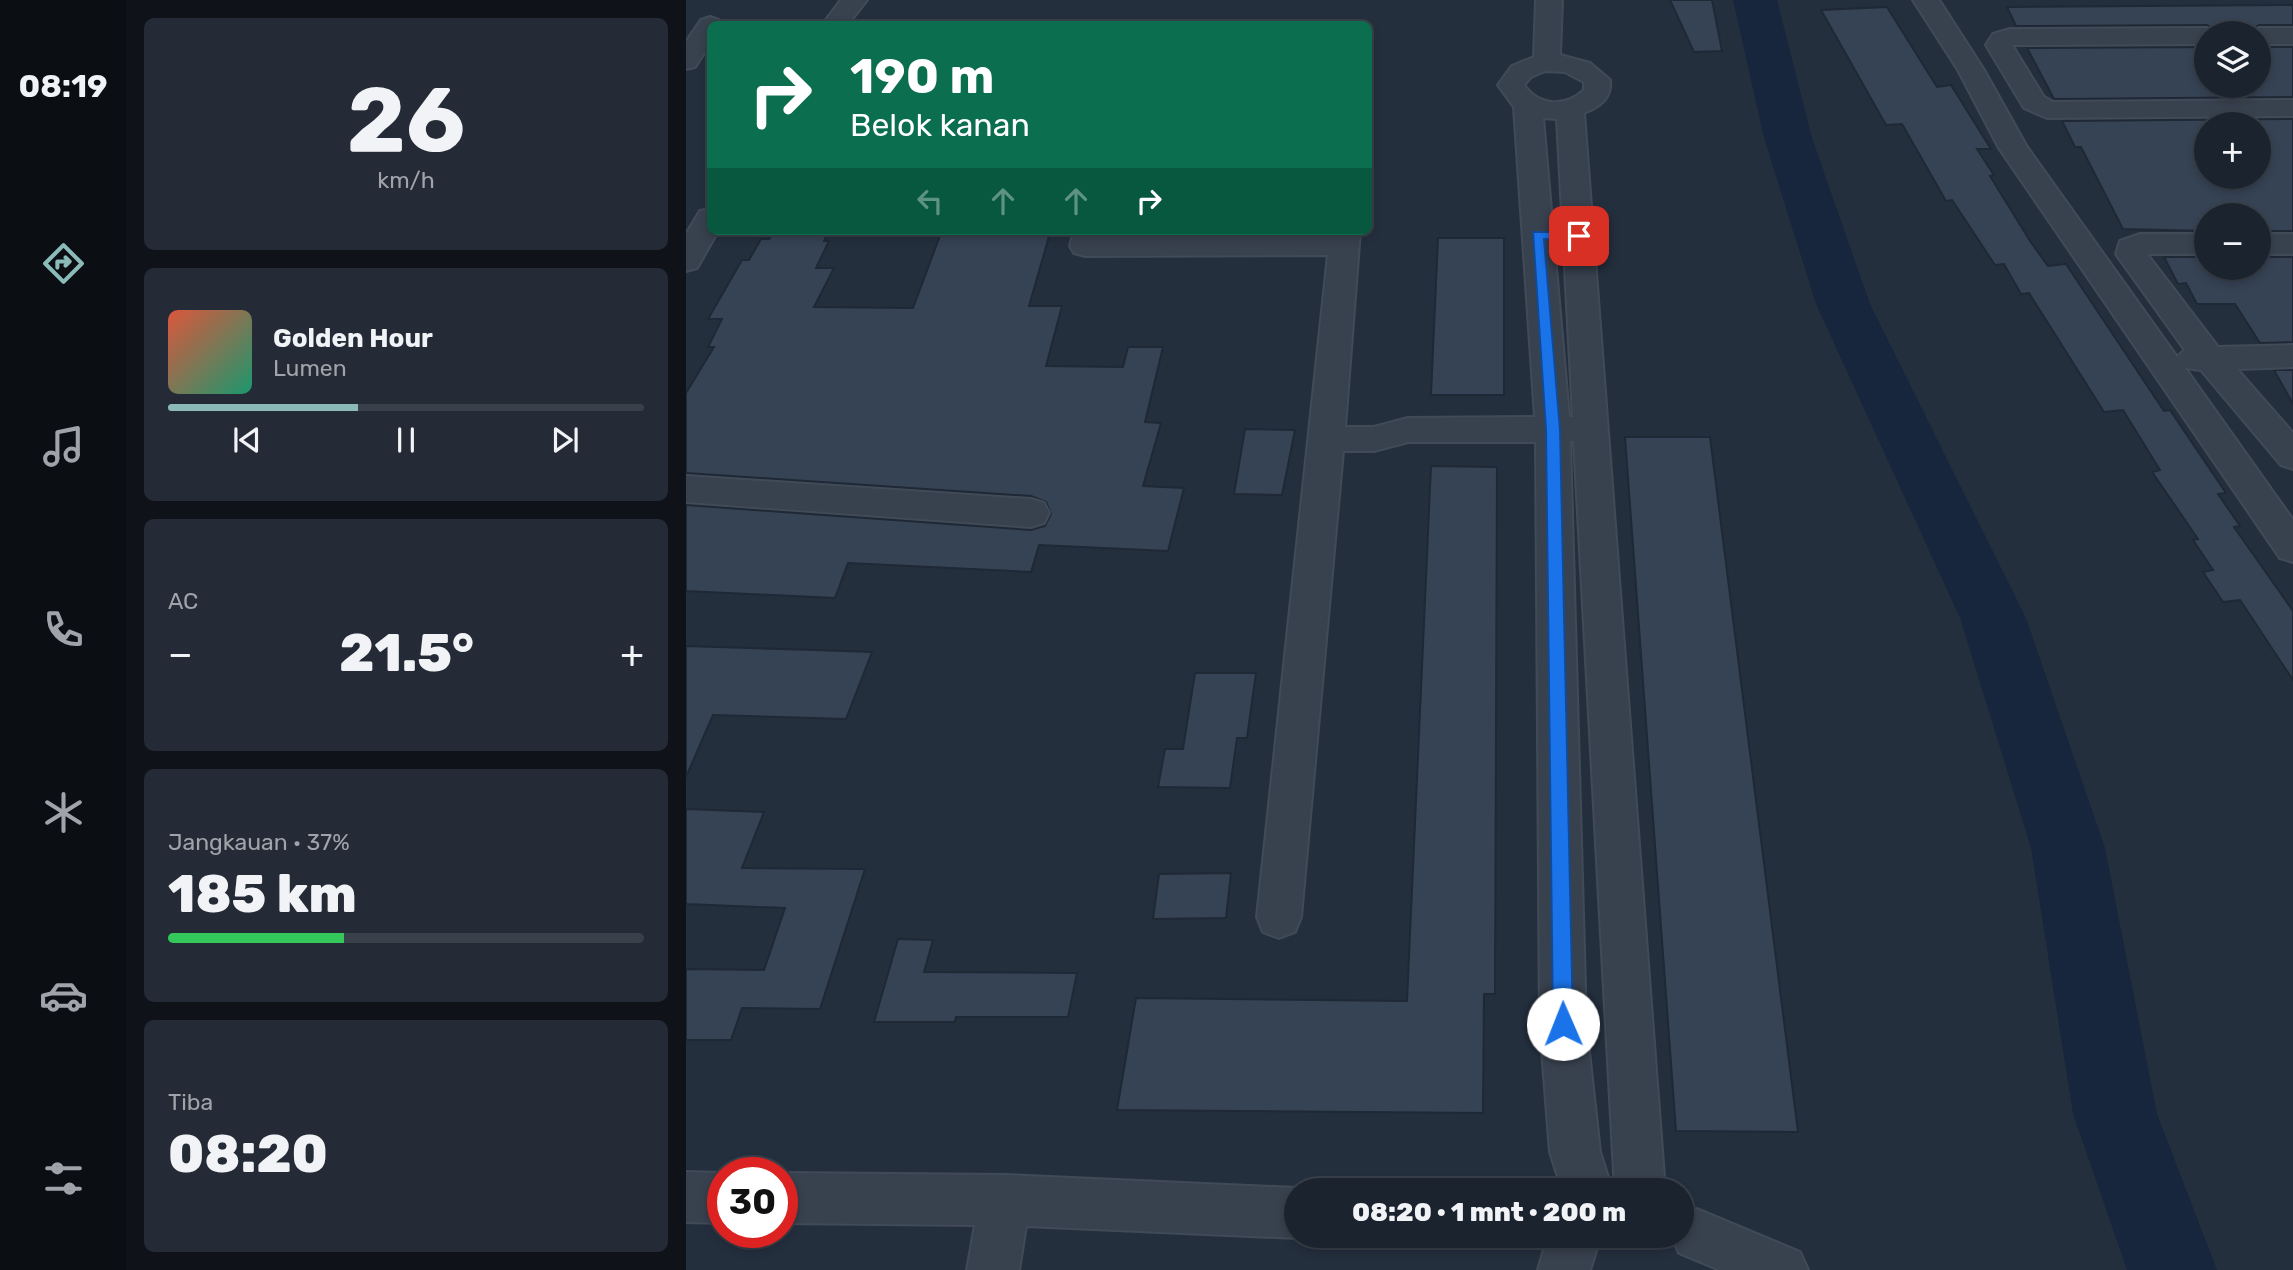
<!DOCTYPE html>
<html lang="id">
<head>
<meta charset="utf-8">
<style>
  body { margin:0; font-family:Rubik,sans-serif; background:#242b36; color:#f1f3f6; height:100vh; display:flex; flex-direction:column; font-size:26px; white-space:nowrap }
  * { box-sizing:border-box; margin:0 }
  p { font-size:23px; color:#a0a4aa }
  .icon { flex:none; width:38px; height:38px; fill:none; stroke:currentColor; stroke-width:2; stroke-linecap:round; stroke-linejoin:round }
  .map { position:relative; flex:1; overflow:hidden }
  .details { display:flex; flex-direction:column; gap:18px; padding:18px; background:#0f1319; width:560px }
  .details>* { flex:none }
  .guide { position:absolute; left:21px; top:21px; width:665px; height:214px; border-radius:10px; box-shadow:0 4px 10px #0003,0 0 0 2px #39404a; background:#0b6e4f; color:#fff; overflow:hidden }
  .tools { position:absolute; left:1508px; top:21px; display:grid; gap:14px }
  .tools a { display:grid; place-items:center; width:77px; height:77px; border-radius:50%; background:#1b232e; box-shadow:0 4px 10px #0003,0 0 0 2px #39404a; font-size:35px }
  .speed { position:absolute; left:21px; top:1157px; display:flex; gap:14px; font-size:35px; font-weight:700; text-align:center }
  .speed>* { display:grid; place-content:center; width:91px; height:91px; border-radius:50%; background:#1b232e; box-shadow:0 4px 10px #0003,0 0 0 2px #39404a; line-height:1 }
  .speed .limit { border:10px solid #d22; background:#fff; color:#111 }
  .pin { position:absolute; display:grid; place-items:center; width:60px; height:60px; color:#fff; margin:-30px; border-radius:14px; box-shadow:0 4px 10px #0006 }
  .me { position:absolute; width:77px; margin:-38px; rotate:359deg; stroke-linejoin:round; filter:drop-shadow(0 0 5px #0008) }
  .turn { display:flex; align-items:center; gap:24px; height:147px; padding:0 28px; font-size:32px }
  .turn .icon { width:91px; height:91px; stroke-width:2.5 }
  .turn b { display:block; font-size:49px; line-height:60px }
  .lanes { display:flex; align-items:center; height:66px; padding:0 28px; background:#0003; justify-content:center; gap:35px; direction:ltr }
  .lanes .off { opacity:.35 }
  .big { font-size:52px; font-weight:800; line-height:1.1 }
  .details .tile { flex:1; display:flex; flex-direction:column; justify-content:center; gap:10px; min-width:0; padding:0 24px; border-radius:10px; background:#242b36 }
  .details .dial { align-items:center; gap:0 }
  .dial b { font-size:91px; line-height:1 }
  .song { display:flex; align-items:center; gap:21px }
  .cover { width:84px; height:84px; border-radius:10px; background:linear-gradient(135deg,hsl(10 70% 55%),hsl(160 70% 35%)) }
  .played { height:7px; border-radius:4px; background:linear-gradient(90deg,#8bbbb9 40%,#39404a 40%) }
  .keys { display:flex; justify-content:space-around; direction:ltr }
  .heat { display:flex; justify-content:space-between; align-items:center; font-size:38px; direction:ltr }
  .charge { height:10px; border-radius:5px; background:linear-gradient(90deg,#34c759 37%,#39404a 0) }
  .trip { position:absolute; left:598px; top:1178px; width:410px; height:70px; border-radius:35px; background:#1b232e; box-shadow:0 4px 10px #0003,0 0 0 2px #39404a; font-weight:800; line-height:70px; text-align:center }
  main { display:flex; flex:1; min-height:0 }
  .menu { display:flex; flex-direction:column; width:126px; justify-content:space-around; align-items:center; background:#0b0e12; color:#a0a4aa }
  .menu .icon { width:49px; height:49px }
  .menu .current { color:#8bbbb9 }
  .menu b { font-size:32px; color:#f1f3f6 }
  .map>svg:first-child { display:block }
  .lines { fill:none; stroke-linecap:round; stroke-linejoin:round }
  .river { fill:#17263c; fill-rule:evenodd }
  .building { fill:#364354; stroke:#1f2835; stroke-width:2; fill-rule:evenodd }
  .minor-casing { stroke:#414a57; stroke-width:4 }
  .minor { fill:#38414e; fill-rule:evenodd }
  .route { fill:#1a73e8; stroke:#114b97; stroke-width:2 }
</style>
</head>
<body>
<main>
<nav class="menu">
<b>08:19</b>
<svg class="icon current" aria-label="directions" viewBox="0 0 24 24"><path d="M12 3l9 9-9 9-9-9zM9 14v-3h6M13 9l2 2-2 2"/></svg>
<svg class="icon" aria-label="music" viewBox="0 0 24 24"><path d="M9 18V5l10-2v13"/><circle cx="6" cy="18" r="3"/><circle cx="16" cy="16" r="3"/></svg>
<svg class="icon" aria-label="phone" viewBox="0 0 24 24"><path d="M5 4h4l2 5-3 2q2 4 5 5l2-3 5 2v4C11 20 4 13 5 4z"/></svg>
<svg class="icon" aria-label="climate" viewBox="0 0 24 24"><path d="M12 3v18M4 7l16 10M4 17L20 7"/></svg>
<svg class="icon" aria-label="car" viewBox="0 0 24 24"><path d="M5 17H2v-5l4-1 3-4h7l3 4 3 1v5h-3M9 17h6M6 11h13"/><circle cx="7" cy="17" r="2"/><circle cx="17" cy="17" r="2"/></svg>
<svg class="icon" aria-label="filters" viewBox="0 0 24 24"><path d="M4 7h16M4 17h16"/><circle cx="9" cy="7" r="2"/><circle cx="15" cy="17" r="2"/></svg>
</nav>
<section class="details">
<div class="tile dial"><b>26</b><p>km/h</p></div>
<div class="tile">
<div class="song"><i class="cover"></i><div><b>Golden Hour</b><p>Lumen</p></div></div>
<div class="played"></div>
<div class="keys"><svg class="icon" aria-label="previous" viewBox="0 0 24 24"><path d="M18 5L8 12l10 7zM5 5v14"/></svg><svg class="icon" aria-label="pause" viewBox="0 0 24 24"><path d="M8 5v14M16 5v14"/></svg><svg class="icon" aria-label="next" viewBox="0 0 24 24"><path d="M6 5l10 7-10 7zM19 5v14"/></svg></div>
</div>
<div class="tile"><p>AC</p>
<div class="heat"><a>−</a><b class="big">21.5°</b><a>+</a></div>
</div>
<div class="tile"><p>Jangkauan · 37%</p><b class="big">185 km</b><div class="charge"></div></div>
<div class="tile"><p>Tiba</p><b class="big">08:20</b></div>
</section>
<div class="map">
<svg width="1607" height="1270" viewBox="0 0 1607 1270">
  <rect width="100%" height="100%" fill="#242f3e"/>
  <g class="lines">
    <!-- river -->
    <polygon class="river" points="1047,0 1091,0 1126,138 1184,304 1340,618 1419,848 1471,1114 1531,1270 1441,1270 1387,1114 1345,848 1274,618 1130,304 1078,138"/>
  </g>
  <!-- building -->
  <g class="building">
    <polygon points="984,0 1026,0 1036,51 1008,52"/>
    <polygon points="1607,5 1607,25 1573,25 1560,33 1534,33 1521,25 1330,26 1321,7"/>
    <polygon points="1201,7 1251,87 1265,85 1305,149 1291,149 1308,175 1304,176 1344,241 1362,266 1380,264 1478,411 1484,410 1540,493 1532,494 1554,526 1548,527 1607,611 1607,680 1554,600 1537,602 1517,572 1527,570 1507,540 1512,539 1466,472 1474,470 1437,410 1418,412 1343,293 1335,294 1318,264 1309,265 1266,200 1260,201 1216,124 1200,125 1135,10"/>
    <polygon points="1521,47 1521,86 1573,86 1573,47 1607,47 1607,97 1368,99 1341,48"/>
    <path d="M1607,119V231H1573V215H1521V231L1437,229L1395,147H1389L1376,121ZM1521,124H1573V177H1521Z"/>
    <polygon points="88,231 143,231 138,241 143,241 130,268 148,268 128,307 227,308 255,233 364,233 343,306 376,306 360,366 437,367 442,347 477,347 459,422 475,423 457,486 498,488 482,551 353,545 345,572 162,563 149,598 0,591 0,505 345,530 359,526 365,514 360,502 345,496 0,473 0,393 28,347 22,347 36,319 22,319 56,260 63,260 75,239 83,239"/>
    <polygon points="752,238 818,238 818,395 745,395"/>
    <polygon points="1478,257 1521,257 1521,268 1573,268 1573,257 1607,257 1607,342 1574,343 1549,304 1511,304 1500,283 1492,284"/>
    <polygon points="1588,370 1607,370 1607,404"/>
    <polygon points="559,429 609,430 596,495 548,494"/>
    <polygon points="939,437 1024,437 1112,1132 990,1131"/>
    <polygon points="745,466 811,467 809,994 798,994 797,1113 431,1110 450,998 721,1001"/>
    <polygon points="0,646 128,650 186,652 160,719 27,715 0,777"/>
    <polygon points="509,673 570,673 561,738 551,738 544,788 472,787 479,749 497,749"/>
    <polygon points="0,809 78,812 56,868 179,869 134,1009 56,1008 45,1040 0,1040 0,969 78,970 99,908 0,904"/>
    <polygon points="545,873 540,918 467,919 473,874"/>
    <polygon points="212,939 247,940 238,972 391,973 382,1017 270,1017 269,1022 188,1022"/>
  </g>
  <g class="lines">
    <defs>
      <g id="minor">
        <polygon points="155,0 181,0 162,24 137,24"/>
        <path d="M850,0H876L874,55L904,63L924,80C926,98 914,107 898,113L979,1190H929L888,441H884L900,1024L914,1152L926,1190H876L864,1152L854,1024L850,442H722L688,451H657L615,917L609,932L593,938L577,932L571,917L642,255L399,256L388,253L384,246L388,231H418L417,236L644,235V231H674L659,427H688L722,418L849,417L828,107L812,85L826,66L848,57ZM859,71L879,72L898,82V90C880,107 853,107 838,85L845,77ZM857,118L871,119L887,417H883Z"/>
        <polygon points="1227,0 1253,0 1298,70 1341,147 1491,357 1499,350 1430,254 1434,241 1454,234 1521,234 1521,254 1461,254 1532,347 1607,345 1607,367 1551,369 1607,433 1607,469 1595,465 1515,370 1499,368 1607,520 1607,562 1594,558 1313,148 1272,70"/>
        <polygon points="24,17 33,20 36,24 24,24 24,44 9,67 0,69 0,42 15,20"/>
        <polygon points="1521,28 1532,33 1521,33 1521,44 1326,45 1358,97 1367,102 1607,100 1607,116 1361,118 1338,108 1300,45 1307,34 1324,29"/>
        <polygon points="1573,28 1607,28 1607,44 1573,44 1573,33 1562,33"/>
        <polygon points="24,209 24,231 32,231 11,268 0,271 0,234 14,211"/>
        <rect x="1573" y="234" width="34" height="20"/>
        <polygon points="0,476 345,499 358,503 363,513 358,523 345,527 0,502"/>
        <polygon points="0,1172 37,1173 37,1223 0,1222"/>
        <polygon points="96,1173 319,1175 611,1188 617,1190 611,1190 611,1236 618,1236 611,1238 340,1226 333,1270 281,1270 289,1225 96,1223"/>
        <polygon points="1011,1209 1114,1252 1122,1270 1034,1270 993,1253 986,1236 996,1236 996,1216"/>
        <polygon points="862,1236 915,1236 904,1270 852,1270"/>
      </g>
    </defs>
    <!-- minor casing -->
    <use href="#minor" class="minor-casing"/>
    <!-- minor -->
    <use href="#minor" class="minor"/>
  </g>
  <!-- route -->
  <polygon class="route" points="847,232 893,232 899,236 893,240 858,239 874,430 887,1024 884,1030 877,1033 870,1030 867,1024 860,430"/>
</svg>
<div class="tools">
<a><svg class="icon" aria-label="layers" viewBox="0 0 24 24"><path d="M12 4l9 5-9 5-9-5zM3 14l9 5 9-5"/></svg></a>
<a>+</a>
<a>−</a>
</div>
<div class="speed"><div class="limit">30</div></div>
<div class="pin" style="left:893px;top:236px;background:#d93025"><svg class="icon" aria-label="arrive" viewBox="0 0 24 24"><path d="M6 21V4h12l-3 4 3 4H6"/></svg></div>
<svg class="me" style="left:877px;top:1024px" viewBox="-20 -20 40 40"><circle r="19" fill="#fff"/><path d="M0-13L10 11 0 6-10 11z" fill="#1a73e8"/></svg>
<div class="trip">08:20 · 1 mnt · 200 m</div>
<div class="guide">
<div class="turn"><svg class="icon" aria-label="right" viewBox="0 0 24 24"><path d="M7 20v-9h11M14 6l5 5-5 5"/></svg><div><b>190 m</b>Belok kanan</div></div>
<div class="lanes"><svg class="icon off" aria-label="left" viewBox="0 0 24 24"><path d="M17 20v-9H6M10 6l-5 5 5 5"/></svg><svg class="icon off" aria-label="ahead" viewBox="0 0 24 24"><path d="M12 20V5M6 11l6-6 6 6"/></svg><svg class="icon off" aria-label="ahead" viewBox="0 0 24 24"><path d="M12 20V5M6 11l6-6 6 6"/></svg><svg class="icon" aria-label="right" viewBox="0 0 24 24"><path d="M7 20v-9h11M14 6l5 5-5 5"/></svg></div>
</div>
</div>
</main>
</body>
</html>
